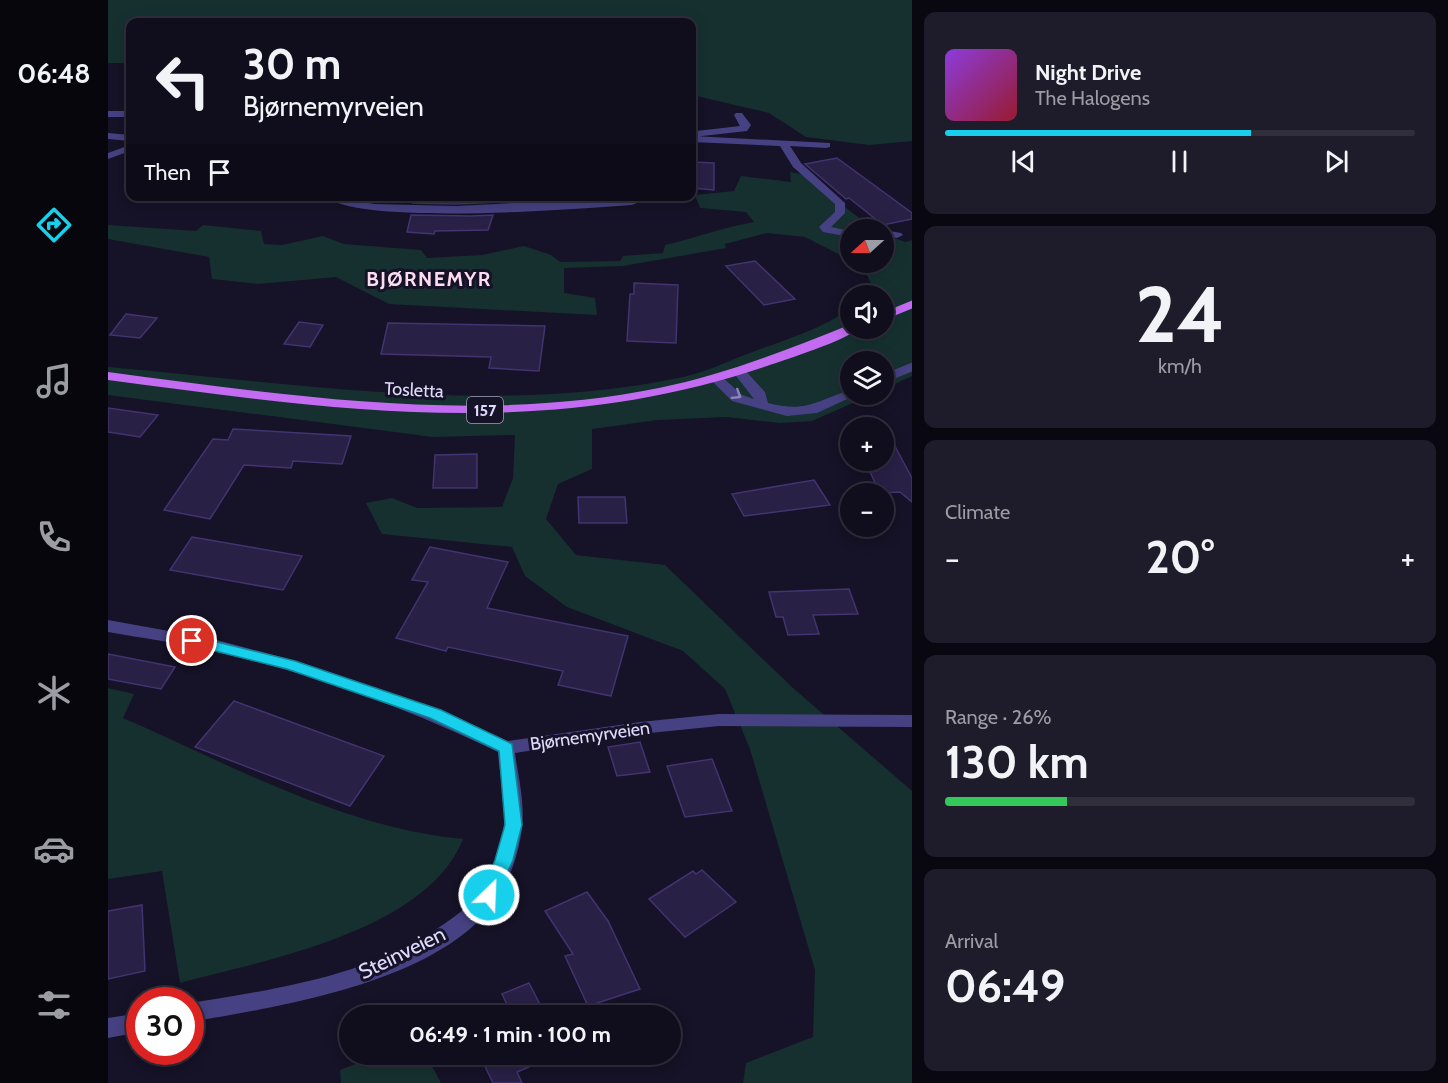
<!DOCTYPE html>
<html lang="en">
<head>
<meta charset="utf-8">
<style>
  body { margin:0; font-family:Cabin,sans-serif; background:#1e1c2a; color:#f1f3f6; height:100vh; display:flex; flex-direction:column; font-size:22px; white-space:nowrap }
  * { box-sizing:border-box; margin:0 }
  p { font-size:20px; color:#9c9ca4 }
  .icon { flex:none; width:33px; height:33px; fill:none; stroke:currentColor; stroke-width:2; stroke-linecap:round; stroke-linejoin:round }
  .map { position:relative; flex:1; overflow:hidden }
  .drawer { display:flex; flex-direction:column; gap:12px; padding:12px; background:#090810; width:536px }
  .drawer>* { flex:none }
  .hud { position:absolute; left:18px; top:18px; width:570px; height:183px; border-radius:12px; box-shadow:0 3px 15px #0003,0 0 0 2px #302e3b; background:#100e1d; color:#f1f3f6; overflow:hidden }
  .needle { width:39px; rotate:249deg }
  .fabs { position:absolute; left:732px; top:219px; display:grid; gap:12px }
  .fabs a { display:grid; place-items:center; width:54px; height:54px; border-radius:50%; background:#100e1d; box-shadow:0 3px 15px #0003,0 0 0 2px #302e3b; font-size:30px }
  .speed { position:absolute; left:18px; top:987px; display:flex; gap:12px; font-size:30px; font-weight:700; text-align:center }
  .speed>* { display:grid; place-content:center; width:78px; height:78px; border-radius:50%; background:#100e1d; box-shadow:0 3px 15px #0003,0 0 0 2px #302e3b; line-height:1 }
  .speed .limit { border:9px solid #d22; background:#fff; color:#111 }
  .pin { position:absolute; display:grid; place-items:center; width:51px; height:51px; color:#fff; margin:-26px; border:3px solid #fff; border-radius:50%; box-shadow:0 2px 6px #0007 }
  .me { position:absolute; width:66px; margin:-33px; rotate:24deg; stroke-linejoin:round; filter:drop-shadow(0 0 4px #0008) }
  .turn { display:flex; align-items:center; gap:21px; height:126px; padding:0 18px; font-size:27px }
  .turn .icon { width:78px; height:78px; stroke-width:2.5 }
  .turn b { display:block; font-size:42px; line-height:51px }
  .then { display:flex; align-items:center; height:57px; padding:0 18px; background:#0003; gap:12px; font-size:22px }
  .big { font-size:45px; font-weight:700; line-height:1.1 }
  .drawer .tile { flex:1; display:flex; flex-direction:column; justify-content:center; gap:9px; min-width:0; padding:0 21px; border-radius:12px; background:#1e1c2a }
  .drawer .dial { align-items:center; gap:0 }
  .dial b { font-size:78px; line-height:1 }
  .song { display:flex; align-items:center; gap:18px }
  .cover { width:72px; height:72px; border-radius:9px; background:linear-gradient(135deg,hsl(270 70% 55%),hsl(350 70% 35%)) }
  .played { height:6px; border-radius:3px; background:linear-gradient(90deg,#18d0eb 65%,#302e3b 65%) }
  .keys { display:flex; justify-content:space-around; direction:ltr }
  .heat { display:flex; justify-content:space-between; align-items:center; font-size:33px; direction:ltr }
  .charge { height:9px; border-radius:4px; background:linear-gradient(90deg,#34c759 26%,#302e3b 0) }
  .trip { position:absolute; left:231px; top:1005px; width:342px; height:60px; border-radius:30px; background:#100e1d; box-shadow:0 3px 15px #0003,0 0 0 2px #302e3b; font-weight:700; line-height:60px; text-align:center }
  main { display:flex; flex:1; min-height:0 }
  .tab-bar { display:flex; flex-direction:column; width:108px; justify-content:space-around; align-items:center; background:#06060c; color:#9c9ca4 }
  .tab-bar .icon { width:42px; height:42px }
  .tab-bar .current { color:#18d0eb }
  .tab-bar b { font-size:27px; color:#f1f3f6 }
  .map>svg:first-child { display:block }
  .green { fill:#163030 }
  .building { fill:#292046; stroke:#413470; stroke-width:1.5 }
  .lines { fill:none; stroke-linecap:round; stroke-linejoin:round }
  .service { fill:#464182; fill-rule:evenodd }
  .minor { fill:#464182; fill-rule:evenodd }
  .primary { fill:#c36cf2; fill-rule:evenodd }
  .oneway { stroke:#8b86b9 }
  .route { fill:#18d0eb; stroke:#108799; stroke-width:1.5 }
  .labels { text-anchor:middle; stroke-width:6; stroke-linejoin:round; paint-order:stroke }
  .shield { fill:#161227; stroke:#a39fbc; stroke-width:1.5 }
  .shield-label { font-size:16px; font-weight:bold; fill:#e0dbfc }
  .street-label { font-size:18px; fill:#e0dbfc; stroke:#161227 }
  .far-district-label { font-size:20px; font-weight:bold; letter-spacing:1.5px; fill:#fcddf0; stroke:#161227 }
  .near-street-label { font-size:21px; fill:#e0dbfc; stroke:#161227 }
</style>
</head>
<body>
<main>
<nav class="tab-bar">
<b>06:48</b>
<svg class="icon current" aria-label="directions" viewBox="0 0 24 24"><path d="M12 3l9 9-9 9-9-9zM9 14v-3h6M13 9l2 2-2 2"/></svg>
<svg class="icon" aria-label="music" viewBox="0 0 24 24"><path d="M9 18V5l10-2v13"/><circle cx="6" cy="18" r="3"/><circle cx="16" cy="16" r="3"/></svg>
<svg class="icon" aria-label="phone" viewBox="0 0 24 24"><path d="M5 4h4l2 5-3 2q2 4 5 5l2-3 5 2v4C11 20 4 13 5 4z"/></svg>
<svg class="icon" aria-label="climate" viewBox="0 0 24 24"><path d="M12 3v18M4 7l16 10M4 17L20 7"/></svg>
<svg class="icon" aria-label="car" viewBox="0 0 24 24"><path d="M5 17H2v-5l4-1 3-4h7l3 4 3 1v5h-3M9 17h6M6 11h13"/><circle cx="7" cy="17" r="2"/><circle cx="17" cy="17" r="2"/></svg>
<svg class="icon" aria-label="filters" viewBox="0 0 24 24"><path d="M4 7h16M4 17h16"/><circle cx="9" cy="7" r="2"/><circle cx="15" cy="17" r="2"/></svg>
</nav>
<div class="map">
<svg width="805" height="1083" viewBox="0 0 805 1083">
  <rect width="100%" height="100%" fill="#161227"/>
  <!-- green -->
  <g class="green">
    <polygon points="0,0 804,0 804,141 761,145 698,137 661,113 584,95 584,22 22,22 22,63 0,63"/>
    <path d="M682,172L693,174L766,229L742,230V260L697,237L659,233L617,244L618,248L515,266L456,268V293L487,298L489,315L281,304L228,277L150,284L104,279L101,257L0,239V225L88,231L95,225L153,231L156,244L174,245L215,236L236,244L313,250L319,258L374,255L416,246L443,255L452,262L512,261L515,256L555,253L557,245C587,238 616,227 646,222L638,212L592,208L587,195L626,191L633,176L683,182Z"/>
    <path d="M776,234L797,242L804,240V376L776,389V362H742V394L763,395L704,421L672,423L618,417L550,420L484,429V469L450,484L438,519L468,555L557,565L685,688L804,791V1083H635L638,1063L705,1037L707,970L642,749L617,689L575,651L459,607L417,576L404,547L274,534L258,503L284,498L309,508L394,507L405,478L407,435L325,437L0,395V367C187,383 389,417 575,377C599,372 624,359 647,351C680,339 713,329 742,309V328H776V296L764,295L767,293L755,266L748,263L776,262Z"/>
    <path d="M0,688L26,694L15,718C123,765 236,828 355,839C319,931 158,960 72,983L54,871L0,879Z"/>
    <polygon points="272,1055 318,1055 333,1083 233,1083 232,1070"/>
  </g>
  <!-- building -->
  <g class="building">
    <polygon points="729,158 804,213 804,219 775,225 741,198 738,199 697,164"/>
    <polygon points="584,162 606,163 606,190 584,188"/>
    <polygon points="307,196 391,196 390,202 348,204 305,203"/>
    <polygon points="303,215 363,216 385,215 380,230 327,231 326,234 299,232"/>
    <polygon points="647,261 687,299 656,305 618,266"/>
    <polygon points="526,283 570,285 568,343 519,341 522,294 526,294"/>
    <polygon points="18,314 49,318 32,338 2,335"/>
    <polygon points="191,322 215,325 202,347 176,344"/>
    <polygon points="280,323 437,326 431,371 381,368 383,357 273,354"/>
    <polygon points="0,408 50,415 32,437 0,432"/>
    <polygon points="125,429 243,436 234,464 185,461 183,468 136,465 102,519 56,510 105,439 120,440"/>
    <polygon points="782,437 804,478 804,502 792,492 772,493 762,472 768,471 755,460 776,460 776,438"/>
    <polygon points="369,454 369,488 325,488 327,455"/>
    <polygon points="706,480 722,505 636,516 624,494"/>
    <polygon points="470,497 517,497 519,523 471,523"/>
    <polygon points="84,537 194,556 175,590 62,570"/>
    <polygon points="322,547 400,562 379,608 520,636 503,696 450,685 455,671 340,647 338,651 288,638 320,582 304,580"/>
    <polygon points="741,589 750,614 705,615 711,634 680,635 675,617 668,617 661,592"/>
    <polygon points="0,654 67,667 53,689 0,679"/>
    <polygon points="126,701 276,756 242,806 87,747"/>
    <polygon points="532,742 542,772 509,776 500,747"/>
    <polygon points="604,759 624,811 577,817 559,766"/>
    <polygon points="594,870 628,902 577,937 541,899 585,871 588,874"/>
    <polygon points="479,892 500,921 532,989 480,1006 457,956 465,954 437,911"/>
    <polygon points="34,905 37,971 0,979 0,911"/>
    <polygon points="421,983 438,1016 379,1016 400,1007 394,994"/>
    <polygon points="371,1054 451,1054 409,1072 414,1083 385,1083"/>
  </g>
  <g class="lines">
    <!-- service -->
    <polygon class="service" points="628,113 634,113 643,125 639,131 594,136 584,142 584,134 588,131 632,126 626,115"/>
    <!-- minor -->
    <g class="minor">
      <rect x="0" y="111" width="22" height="6"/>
      <polygon points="0,133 22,135 22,141 0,139"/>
      <polygon points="584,136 722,143 722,147 718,148 682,146 693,163 737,203 737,213 723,227 742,231 742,237 715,232 711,227 727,212 727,204 685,167 672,146 584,142"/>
      <polygon points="22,145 22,151 0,159 0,153"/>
      <path d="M215,196H230L240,200L267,204L348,206L546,196L524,205C468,209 253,226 215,196Z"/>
      <polygon points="776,230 793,233 795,235 789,238 776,236"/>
      <polygon points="805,362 805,371 776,383 776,374"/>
      <path d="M631,368L636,369L657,392L660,403C698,413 708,401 742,390V394H750L709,413L679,416L624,401L602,379L603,376H613L634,395L646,399L625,372Z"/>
      <path d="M0,620L105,639L188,661L333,710L400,741L532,722L611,714L805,715V727L611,726L532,734L407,753C411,781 418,807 413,835C409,860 398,890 381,910C318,984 174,1006 82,1022V1003C168,989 256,977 330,928C345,918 361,907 371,893C383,875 391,854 395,833C399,806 392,779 390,752C299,708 202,672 104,651C70,643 35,638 0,632Z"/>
      <polygon points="32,1013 32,1032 0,1038 0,1018"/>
    </g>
    <!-- primary -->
    <g class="primary">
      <polygon points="805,300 805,308 776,320 776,312"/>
      <path d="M741,325L742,328H751C737,341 679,359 659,366C436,442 227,410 0,380V372C182,396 369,425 551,388C616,375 679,350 741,325Z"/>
    </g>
  </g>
  <!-- one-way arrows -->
  <defs><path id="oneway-chevron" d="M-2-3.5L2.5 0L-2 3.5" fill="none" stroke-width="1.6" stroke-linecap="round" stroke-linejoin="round" transform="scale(1.5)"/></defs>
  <use class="oneway" href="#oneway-chevron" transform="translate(629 395) rotate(32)"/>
  <!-- route -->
  <polygon class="route" points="84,636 187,661 333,710 404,744 414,825 405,860 387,900 381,902 375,900 372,895 387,860 397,825 391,751 322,718 179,669 79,644 76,641"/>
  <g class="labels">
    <!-- shield labels -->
    <rect class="shield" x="359" y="397" width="36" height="26" rx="4.5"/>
    <g class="shield-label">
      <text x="377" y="416">157</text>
    </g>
    <!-- street labels -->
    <g class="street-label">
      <text transform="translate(306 390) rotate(3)" y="6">Tosletta</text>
      <text transform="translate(482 736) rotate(-8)" y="6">Bjørnemyrveien</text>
    </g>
    <!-- far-district labels -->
    <g class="far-district-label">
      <text x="321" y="286">BJØRNEMYR</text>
    </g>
    <!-- near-street labels -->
    <g class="near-street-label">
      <text transform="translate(294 953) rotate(-26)" y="7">Steinveien</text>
    </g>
  </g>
</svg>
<div class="fabs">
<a><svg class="needle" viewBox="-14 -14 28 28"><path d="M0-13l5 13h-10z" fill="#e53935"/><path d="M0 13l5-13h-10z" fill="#9c9ca4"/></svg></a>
<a><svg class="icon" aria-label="sound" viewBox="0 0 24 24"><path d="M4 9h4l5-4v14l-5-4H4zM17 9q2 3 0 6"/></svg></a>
<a><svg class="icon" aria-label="layers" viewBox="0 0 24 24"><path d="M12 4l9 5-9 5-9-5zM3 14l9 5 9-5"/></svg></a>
<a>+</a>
<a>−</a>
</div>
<div class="speed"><div class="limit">30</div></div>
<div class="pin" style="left:84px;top:641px;background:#d93025"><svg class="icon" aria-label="arrive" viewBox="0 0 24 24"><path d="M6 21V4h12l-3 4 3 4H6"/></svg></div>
<svg class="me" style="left:381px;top:895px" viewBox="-20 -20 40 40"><circle r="17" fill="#18d0eb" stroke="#fff" stroke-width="3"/><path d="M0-11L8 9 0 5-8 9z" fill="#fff"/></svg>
<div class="trip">06:49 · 1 min · 100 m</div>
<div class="hud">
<div class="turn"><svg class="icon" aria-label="left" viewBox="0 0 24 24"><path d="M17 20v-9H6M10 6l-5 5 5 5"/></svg><div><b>30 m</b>Bjørnemyrveien</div></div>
<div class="then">Then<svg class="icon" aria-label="arrive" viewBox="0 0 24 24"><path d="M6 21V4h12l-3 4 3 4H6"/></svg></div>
</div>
</div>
<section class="drawer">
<div class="tile">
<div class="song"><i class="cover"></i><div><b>Night Drive</b><p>The Halogens</p></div></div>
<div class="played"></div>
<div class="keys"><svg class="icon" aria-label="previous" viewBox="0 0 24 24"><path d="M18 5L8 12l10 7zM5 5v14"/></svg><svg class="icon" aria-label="pause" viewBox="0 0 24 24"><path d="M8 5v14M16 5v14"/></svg><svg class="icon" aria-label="next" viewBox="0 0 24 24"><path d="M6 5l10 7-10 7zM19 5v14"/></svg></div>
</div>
<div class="tile dial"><b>24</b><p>km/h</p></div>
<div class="tile"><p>Climate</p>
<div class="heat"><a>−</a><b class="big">20°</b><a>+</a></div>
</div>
<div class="tile"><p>Range · 26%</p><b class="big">130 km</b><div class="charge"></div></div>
<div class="tile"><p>Arrival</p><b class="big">06:49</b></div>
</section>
</main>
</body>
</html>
